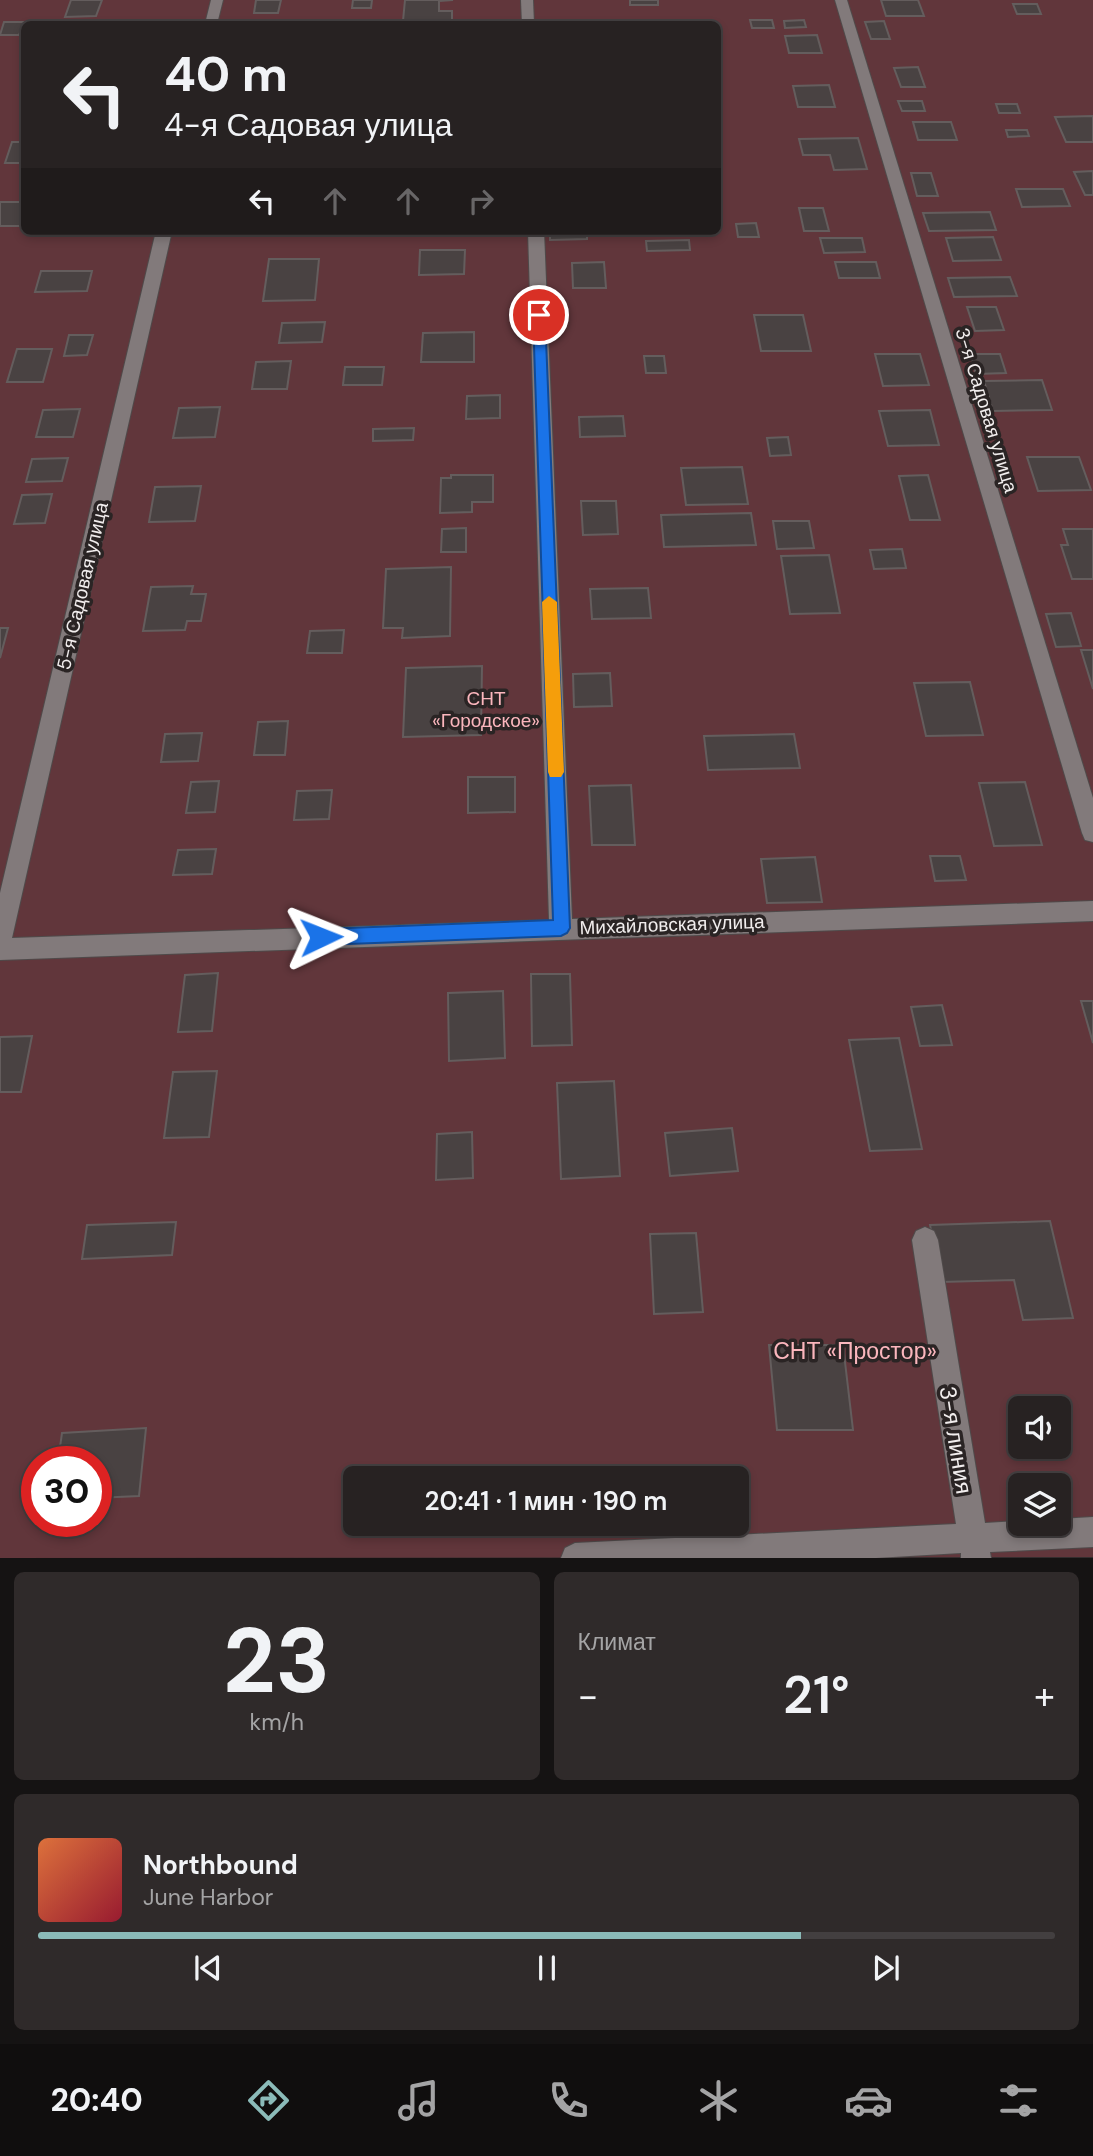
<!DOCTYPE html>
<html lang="ru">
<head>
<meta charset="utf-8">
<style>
  body { margin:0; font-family:"DM Sans",sans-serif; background:#2f2a2a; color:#f1f3f6; height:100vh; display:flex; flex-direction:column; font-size:26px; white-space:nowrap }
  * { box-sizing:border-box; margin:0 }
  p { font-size:23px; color:#a4a4a5 }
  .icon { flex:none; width:38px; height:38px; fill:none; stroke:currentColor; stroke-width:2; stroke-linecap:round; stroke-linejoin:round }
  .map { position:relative; height:1558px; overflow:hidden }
  .side { display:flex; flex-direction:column; gap:14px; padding:14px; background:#151313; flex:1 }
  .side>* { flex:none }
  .top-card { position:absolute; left:21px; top:21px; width:700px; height:214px; border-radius:10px; box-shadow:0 4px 10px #0003,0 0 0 2px #433f40; background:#272222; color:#f1f3f6; overflow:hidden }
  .controls { position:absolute; left:1008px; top:1396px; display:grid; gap:14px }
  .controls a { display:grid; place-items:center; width:63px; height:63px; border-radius:10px; background:#272222; box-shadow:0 4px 10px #0003,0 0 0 2px #433f40; font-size:35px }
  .speed { position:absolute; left:21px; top:1446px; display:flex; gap:14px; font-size:35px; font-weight:700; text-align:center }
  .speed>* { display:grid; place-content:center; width:91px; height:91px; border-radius:50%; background:#272222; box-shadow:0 4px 10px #0003,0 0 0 2px #433f40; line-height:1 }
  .speed .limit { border:10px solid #d22; background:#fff; color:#111 }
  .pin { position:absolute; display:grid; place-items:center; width:60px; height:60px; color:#fff; margin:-30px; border:4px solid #fff; border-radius:50%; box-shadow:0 2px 7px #0007 }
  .me { position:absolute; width:77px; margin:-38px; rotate:88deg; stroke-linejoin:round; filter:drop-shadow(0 0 5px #0008) }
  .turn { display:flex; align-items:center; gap:24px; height:147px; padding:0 28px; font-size:32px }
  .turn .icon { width:91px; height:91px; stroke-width:2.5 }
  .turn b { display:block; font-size:49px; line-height:60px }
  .lanes { display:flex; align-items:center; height:66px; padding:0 28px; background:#0003; justify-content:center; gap:35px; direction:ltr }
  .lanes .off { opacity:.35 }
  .big { font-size:52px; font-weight:600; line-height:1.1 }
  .side .widget { flex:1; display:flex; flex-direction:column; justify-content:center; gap:10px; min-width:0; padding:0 24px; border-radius:10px; background:#2f2a2a }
  .side .dial { align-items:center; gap:0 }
  .dial b { font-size:91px; line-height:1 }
  .song { display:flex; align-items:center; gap:21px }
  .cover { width:84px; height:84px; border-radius:10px; background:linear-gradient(135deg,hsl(20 70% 55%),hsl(350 70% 35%)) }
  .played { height:7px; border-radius:4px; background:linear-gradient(90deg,#8bbbb9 75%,#433f40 75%) }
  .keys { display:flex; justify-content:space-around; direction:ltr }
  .heat { display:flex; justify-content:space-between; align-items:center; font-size:38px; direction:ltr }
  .side .tiles { flex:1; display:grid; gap:14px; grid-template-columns:1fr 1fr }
  .widget:last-child { grid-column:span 2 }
  .trip { position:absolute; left:343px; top:1466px; width:406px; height:70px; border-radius:10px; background:#272222; box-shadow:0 4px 10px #0003,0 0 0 2px #433f40; font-weight:600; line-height:70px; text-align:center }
  .dock { display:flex; height:112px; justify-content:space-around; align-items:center; background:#100e0e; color:#a4a4a5 }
  .dock .icon { width:49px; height:49px }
  .dock .on { color:#8bbbb9 }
  .dock b { font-size:32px; color:#f1f3f6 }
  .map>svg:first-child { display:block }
  .green { fill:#61363b; fill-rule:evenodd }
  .building { fill:#494242; stroke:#645d5d; stroke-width:2 }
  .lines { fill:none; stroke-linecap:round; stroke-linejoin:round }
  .minor-casing { stroke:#4f4a4a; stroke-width:2 }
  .minor { fill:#827a7b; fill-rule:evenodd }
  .route { fill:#1a73e8; stroke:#114b97; stroke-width:2 }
  .slow { fill:#f59e0b }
  .labels { text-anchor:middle; stroke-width:7; stroke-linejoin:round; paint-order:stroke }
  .street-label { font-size:19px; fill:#f1eded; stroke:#2a2424 }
  .park-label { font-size:19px; fill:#fbb6bd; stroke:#2a2424 }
  .near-park-label { font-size:23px; fill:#fbb6bd; stroke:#2a2424 }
  .near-street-label { font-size:23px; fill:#f1eded; stroke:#2a2424 }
</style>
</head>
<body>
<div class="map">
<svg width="1093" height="1558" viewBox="0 0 1093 1558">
  <rect width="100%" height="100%" fill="#342d2e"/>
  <!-- green -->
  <path class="green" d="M0,0H1093V1557L0,1558ZM24,24H718V231H24ZM1020,1409H1059V1447H1020ZM37,1461H96V1521H37ZM355,1479H737V1524H355ZM1020,1486H1059V1524H1020Z"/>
  <!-- building -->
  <g class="building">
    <polygon points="71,0 102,0 96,16 65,17"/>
    <polygon points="256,0 281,0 278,13 254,13"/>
    <polygon points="353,0 372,0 371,8 352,8"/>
    <polygon points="405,0 453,0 439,1 439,11 452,11 452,20 403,21"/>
    <rect x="630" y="0" width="28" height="5"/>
    <polygon points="881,0 918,0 924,16 886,16"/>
    <polygon points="1013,4 1037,4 1041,14 1017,14"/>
    <polygon points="750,20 772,20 774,28 752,28"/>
    <polygon points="804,20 806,27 785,28 784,21"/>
    <polygon points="884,21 890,39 871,39 865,22"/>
    <polygon points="4,22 24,22 19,35 0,35"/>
    <polygon points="817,35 822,53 789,53 785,36"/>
    <polygon points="918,67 925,87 901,87 894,68"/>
    <polygon points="829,85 835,107 798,107 793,86"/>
    <polygon points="898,101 922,101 925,111 902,111"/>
    <polygon points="996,104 1017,104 1020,113 999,113"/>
    <polygon points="1093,116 1093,142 1066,142 1055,117"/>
    <polygon points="913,122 951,122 957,140 918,140"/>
    <polygon points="1006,130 1027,130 1029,136 1008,137"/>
    <polygon points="858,138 867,169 834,170 830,155 803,155 799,139"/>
    <polygon points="12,142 24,142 24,163 5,163"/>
    <polygon points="1093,171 1093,195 1085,195 1074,172"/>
    <polygon points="911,173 931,173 938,196 917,196"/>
    <polygon points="1016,189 1063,189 1070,206 1022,207"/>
    <rect x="0" y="202" width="24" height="24"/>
    <polygon points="799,208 823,208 829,231 804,231"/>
    <polygon points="990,212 996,230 929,231 923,213"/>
    <polygon points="756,223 759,237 738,237 736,224"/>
    <polygon points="203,231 245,231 244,234 202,235"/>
    <polygon points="550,231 587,231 587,239 550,240"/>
    <polygon points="993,237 1001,260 953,261 946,238"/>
    <polygon points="820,238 862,238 865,252 824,253"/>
    <polygon points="689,240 690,250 647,251 646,241"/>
    <polygon points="420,250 465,250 464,274 419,275"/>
    <polygon points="269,259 319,259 315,300 263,301"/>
    <polygon points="604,262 606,288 573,288 572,263"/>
    <polygon points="835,262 876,262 880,278 839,278"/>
    <polygon points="41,271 92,271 87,291 35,292"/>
    <polygon points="1010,277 1017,296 954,297 948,278"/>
    <polygon points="967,307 996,307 1004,330 975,331"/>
    <polygon points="754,315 803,315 811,351 761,351"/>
    <polygon points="325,322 322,342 279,343 282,323"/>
    <polygon points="474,332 474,362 421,362 423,333"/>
    <polygon points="69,335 93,335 87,355 64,356"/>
    <polygon points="17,349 52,349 43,382 7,382"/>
    <polygon points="875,354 920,354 929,385 883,386"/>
    <polygon points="970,354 1000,354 1006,373 976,374"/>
    <polygon points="644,356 664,356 666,373 646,373"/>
    <polygon points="291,361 287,389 252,389 256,362"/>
    <polygon points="345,367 384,367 382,385 343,385"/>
    <polygon points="1042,380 1052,410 993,411 984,381"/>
    <polygon points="500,395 500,418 466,419 467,396"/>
    <polygon points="220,407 215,437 173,438 179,408"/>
    <polygon points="80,409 73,437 36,437 43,410"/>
    <polygon points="930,410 939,445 888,446 879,411"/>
    <polygon points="623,416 625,436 580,437 579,417"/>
    <polygon points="414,428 413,440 373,441 373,429"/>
    <polygon points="788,437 791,455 770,456 767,438"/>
    <polygon points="1027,457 1079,457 1091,490 1038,491"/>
    <polygon points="68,458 62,481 26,482 32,459"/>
    <polygon points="742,467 748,504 686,505 681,468"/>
    <polygon points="451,475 493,475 493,502 472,502 472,512 440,513 441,478 451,478"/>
    <polygon points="928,475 940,520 910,520 899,476"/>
    <polygon points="201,486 195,521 149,522 155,487"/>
    <polygon points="52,494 45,523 14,524 22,495"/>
    <polygon points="581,501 616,501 618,534 583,535"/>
    <polygon points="751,513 756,545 664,547 661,515"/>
    <polygon points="773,521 809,521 814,548 777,549"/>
    <polygon points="466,528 466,552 441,552 442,529"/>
    <polygon points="1063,529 1093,529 1093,579 1072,579 1061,545 1068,545"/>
    <polygon points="902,549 906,568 874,569 870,550"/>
    <polygon points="829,555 840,613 790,614 781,556"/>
    <polygon points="451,567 450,636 402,638 403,628 383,628 386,569"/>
    <polygon points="193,586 191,594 206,594 201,621 187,621 185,630 143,631 151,587"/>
    <polygon points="648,588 651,618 592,619 590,589"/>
    <polygon points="1071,613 1081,646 1056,647 1046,614"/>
    <polygon points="0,628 8,628 0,658"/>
    <polygon points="344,630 342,653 307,653 310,631"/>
    <polygon points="1081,650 1093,650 1093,689"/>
    <polygon points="482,666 481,735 403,737 406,668"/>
    <polygon points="610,673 612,706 574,707 573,674"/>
    <polygon points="970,682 983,735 926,736 914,683"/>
    <polygon points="288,721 285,755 254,755 258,722"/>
    <polygon points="202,733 198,761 161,762 165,734"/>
    <polygon points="794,734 800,768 708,770 704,736"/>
    <polygon points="468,777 515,777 515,812 468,813"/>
    <polygon points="219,781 215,812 186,813 191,782"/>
    <polygon points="1025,782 1042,845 994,846 979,783"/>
    <polygon points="631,785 635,845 592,845 589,786"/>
    <polygon points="332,790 329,819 294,820 297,791"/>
    <polygon points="216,849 212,874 173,875 178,850"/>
    <polygon points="930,856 960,856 966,880 935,881"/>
    <polygon points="815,857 822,902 767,903 761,859"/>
    <polygon points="218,973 212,1031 178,1032 185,975"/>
    <polygon points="531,974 570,974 572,1045 532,1046"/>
    <polygon points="503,991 505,1058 449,1061 448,993"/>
    <polygon points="1081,1001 1093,1001 1093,1043"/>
    <polygon points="942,1005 952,1045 920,1046 911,1007"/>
    <polygon points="32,1036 21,1092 0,1092 0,1037"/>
    <polygon points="899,1038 922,1149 870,1151 849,1040"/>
    <polygon points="217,1071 209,1137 164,1138 173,1072"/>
    <polygon points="614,1081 620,1176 561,1179 557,1083"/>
    <polygon points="732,1128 738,1171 670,1176 665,1133"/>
    <polygon points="472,1132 473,1178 436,1180 437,1134"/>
    <polygon points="1050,1221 1073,1318 1023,1320 1014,1280 941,1282 930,1225"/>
    <polygon points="176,1222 172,1255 82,1259 87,1225"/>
    <polygon points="696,1233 703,1312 654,1314 650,1234"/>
    <polygon points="769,1345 843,1345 853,1430 777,1430"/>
    <polygon points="146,1428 139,1496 96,1498 96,1461 58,1461 62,1433"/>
  </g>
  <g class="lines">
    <defs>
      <g id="minor">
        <polygon points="211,0 223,0 217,24 205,24"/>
        <polygon points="521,0 533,0 534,24 522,24"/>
        <polygon points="835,0 847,0 1093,798 1093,842 1085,840 1082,833"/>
        <polygon points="156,231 172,231 12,938 549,920 528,231 544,231 572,919 1093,901 1093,921 0,960 0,893"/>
        <polygon points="925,1227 934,1231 938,1240 985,1523 1020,1521 1020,1524 1059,1524 1059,1519 1093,1517 1093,1547 990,1552 991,1558 961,1558 961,1553 876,1558 561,1558 565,1548 575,1543 956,1524 912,1240 916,1231"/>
      </g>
    </defs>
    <!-- minor casing -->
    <use href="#minor" class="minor-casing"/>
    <!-- minor -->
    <use href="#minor" class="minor"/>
  </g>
  <!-- route -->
  <polygon class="route" points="539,311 545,315 570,928 567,933 561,936 321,945 315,943 312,937 315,931 321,929 553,920 533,315"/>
  <!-- slow -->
  <polygon class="slow" points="549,596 557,602 564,772 561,777 550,777 548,772 542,602"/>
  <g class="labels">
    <!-- street labels -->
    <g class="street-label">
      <text transform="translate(987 410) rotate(73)" y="7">3-я Садовая улица</text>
      <text transform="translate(82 586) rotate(-77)" y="7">5-я Садовая улица</text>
      <text transform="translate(672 924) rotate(-2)" y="7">Михайловская улица</text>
    </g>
    <!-- park labels -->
    <g class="park-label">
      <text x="486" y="705">СНТ<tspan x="486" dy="22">«Городское»</tspan></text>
    </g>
    <!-- near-park labels -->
    <g class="near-park-label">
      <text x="855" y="1359">СНТ «Простор»</text>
    </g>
    <!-- near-street labels -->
    <g class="near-street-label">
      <text transform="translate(956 1440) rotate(81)" y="8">3-я линия</text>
    </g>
  </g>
</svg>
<div class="controls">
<a><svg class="icon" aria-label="sound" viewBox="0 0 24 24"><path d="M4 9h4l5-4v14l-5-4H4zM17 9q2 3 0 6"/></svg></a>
<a><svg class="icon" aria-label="layers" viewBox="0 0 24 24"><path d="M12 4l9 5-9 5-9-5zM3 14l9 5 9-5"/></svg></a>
</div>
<div class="speed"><div class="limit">30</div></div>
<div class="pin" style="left:539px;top:315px;background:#d93025"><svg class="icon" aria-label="arrive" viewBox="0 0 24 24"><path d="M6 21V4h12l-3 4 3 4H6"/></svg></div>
<svg class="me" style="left:321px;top:937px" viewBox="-20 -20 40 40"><path d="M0-17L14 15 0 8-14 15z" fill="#1a73e8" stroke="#fff" stroke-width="4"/></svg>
<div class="trip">20:41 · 1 мин · 190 m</div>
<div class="top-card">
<div class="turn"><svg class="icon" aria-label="left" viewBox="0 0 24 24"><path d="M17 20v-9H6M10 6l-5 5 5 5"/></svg><div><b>40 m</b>4-я Садовая улица</div></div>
<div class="lanes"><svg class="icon" aria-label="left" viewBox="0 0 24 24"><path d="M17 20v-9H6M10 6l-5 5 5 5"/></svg><svg class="icon off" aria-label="ahead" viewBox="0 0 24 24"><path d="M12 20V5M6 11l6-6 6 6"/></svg><svg class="icon off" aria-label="ahead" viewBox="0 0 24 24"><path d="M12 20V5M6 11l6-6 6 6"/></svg><svg class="icon off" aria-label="right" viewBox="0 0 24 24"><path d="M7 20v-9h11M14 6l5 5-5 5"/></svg></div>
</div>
</div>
<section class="side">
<div class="tiles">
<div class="widget dial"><b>23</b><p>km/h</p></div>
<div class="widget"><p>Климат</p>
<div class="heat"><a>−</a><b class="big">21°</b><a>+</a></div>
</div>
<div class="widget">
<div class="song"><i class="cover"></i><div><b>Northbound</b><p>June Harbor</p></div></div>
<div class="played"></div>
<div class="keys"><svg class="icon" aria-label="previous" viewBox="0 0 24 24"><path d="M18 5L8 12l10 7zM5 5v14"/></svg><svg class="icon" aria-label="pause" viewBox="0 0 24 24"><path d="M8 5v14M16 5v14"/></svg><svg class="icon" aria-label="next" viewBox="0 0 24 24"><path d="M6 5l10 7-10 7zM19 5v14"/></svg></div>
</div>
</div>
</section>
<nav class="dock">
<b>20:40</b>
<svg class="icon on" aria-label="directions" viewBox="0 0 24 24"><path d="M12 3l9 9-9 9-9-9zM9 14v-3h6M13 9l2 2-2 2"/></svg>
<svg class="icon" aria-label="music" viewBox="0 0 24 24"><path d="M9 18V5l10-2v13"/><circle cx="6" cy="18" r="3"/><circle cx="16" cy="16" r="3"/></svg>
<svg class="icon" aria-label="phone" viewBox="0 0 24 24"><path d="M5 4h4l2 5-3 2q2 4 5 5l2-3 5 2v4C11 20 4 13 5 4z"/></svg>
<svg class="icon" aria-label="climate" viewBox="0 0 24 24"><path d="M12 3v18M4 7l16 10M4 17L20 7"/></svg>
<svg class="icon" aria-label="car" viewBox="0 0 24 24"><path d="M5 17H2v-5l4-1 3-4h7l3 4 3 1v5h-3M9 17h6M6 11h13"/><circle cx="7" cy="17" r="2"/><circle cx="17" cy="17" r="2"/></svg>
<svg class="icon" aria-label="filters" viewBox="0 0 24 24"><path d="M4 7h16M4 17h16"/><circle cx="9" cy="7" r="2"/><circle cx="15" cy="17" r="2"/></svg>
</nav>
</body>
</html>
